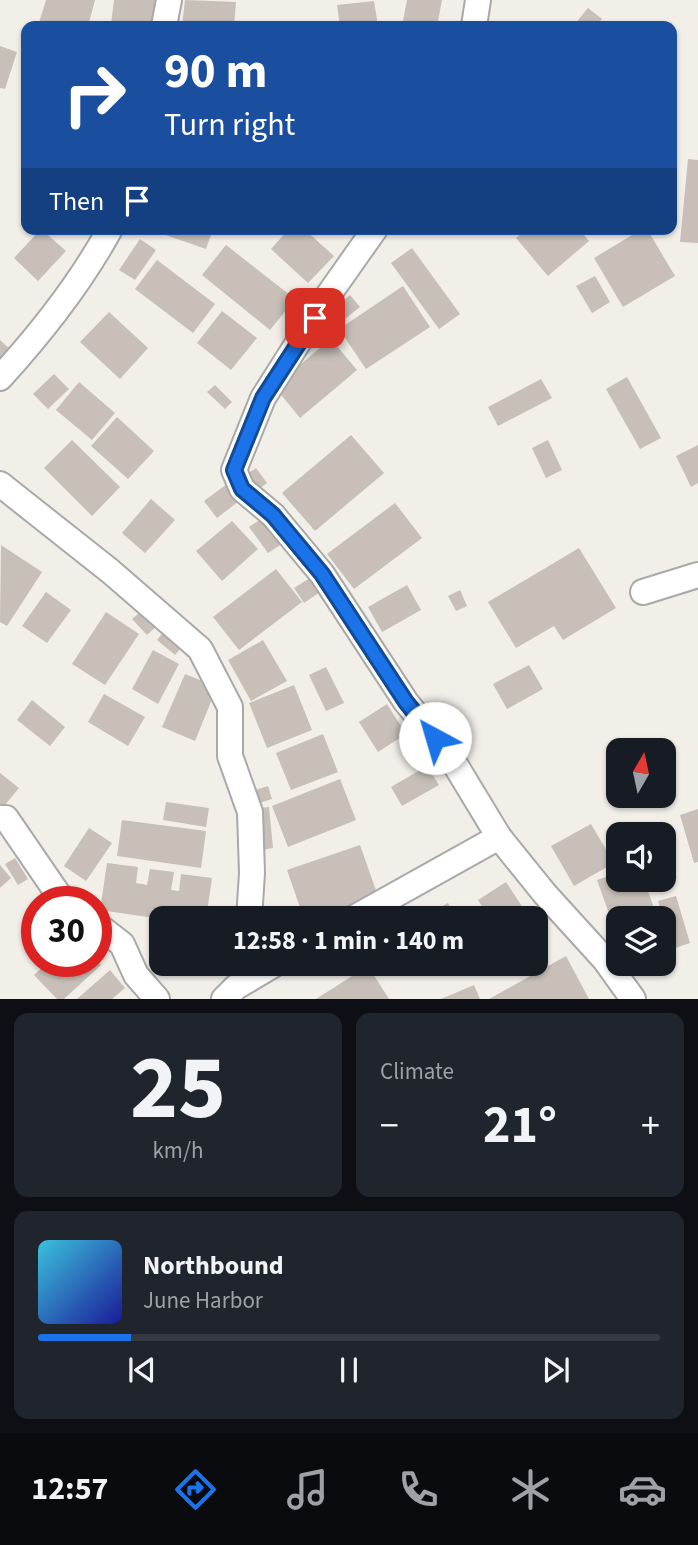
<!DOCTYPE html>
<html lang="en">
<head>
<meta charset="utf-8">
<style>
  body { margin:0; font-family:"Source Sans 3",sans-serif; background:#20242c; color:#f1f3f6; height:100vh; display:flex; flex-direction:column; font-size:26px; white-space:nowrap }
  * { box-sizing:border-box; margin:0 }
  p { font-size:23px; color:#9ea1a6 }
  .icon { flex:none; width:38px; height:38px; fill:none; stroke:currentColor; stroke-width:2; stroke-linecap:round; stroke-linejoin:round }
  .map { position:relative; height:999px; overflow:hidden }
  .drawer { display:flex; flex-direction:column; gap:14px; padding:14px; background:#0d0f14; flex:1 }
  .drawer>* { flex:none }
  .top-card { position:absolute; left:21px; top:21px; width:656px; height:214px; border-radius:14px; box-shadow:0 2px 5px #0004; background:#1a4fa0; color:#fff; overflow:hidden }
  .needle { width:46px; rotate:9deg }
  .controls { position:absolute; left:606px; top:738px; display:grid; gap:14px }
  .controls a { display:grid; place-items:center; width:70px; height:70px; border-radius:14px; background:#171b24; box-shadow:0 2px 5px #0004; font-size:35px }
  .speed { position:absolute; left:21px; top:886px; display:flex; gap:14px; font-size:35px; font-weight:700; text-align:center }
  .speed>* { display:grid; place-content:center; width:91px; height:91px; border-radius:50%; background:#171b24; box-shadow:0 2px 5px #0004; line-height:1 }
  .speed .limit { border:10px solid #d22; background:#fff; color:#111 }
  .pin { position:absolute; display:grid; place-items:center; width:60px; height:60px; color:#fff; margin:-30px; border-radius:14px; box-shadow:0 4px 10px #0006 }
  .me { position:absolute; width:77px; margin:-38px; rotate:321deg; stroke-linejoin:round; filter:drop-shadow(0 0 5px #0008) }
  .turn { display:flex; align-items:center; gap:24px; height:147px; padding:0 28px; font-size:32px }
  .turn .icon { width:91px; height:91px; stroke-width:2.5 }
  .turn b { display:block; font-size:49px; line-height:60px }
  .then { display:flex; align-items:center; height:66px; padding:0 28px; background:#0003; gap:14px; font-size:26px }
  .big { font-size:52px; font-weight:700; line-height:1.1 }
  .drawer .card { flex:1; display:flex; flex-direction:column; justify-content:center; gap:10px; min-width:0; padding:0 24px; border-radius:14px; background:#20242c }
  .drawer .dial { align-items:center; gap:0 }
  .dial b { font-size:91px; line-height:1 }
  .song { display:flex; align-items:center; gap:21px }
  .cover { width:84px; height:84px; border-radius:10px; background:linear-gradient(135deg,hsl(190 70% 55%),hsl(240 70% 35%)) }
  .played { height:7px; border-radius:4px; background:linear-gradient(90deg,#1a73e8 15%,#363941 15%) }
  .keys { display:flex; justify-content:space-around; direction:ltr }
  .heat { display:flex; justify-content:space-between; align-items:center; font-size:38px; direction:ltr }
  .drawer .tiles { flex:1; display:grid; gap:14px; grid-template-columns:1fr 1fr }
  .card:last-child { grid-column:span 2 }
  .trip { position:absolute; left:149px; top:906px; width:399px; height:70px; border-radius:14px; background:#171b24; box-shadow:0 2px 5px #0004; font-weight:700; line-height:70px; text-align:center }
  .dock { display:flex; height:112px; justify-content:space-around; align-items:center; background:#090b0e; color:#9ea1a6 }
  .dock .icon { width:49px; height:49px }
  .dock .on { color:#1a73e8 }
  .dock b { font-size:32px; color:#f1f3f6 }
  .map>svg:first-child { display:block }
  .building { fill:#c7bfb8 }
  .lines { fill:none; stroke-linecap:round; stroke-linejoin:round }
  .minor-casing { stroke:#a9a9a9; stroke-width:28 }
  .minor { stroke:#fff; stroke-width:24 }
  .route-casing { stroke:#114b97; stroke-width:18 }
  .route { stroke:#1a73e8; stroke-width:12 }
</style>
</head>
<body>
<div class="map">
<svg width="698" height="999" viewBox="0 0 698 999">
  <rect width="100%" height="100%" fill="#f2efe9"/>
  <!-- building -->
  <g class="building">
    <polygon points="46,0 95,0 88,26 38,26"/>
    <polygon points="114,0 156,0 152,26 111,24"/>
    <polygon points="185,0 236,2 234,26 182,26"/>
    <polygon points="407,0 442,0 437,26 402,26"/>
    <polygon points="374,1 378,26 340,26 337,5"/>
    <polygon points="588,8 602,19 596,26 576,26 574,25"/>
    <polygon points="0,46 17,52 5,89 0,88"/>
    <polygon points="688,159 698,160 698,243 680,242"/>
    <polygon points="41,229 66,251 38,281 14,258"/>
    <polygon points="148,229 213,229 206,249"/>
    <polygon points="289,229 304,229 334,256 308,283 271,249"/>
    <polygon points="527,229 579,229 589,241 548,276 516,238"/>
    <polygon points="642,229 647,229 675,276 623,307 594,258"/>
    <polygon points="140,239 156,250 135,280 119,270"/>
    <polygon points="226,245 295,299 270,330 202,275"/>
    <polygon points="412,248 460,314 439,329 391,263"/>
    <polygon points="157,260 215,304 193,333 135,289"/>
    <polygon points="595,276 610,302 592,313 576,286"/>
    <polygon points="403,286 430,327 366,369 339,329"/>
    <polygon points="350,295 360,307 340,323 330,312"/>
    <polygon points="222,311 257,338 231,370 197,343"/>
    <polygon points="109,312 148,348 120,379 80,342"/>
    <polygon points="331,339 357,370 300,418 274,386"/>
    <polygon points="0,340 15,354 0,370"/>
    <polygon points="54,374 69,389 48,409 33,394"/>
    <polygon points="627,377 661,438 640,449 606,389"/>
    <polygon points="541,379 552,398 498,426 488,407"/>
    <polygon points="79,382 115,413 92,440 56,410"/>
    <polygon points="215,385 232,402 225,409 207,392"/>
    <polygon points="117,417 154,451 128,479 91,446"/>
    <polygon points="351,435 384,473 315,531 282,493"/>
    <polygon points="72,440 120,487 92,516 44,468"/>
    <polygon points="548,440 562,470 546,478 532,448"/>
    <polygon points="698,445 698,483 691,487 676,456"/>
    <polygon points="256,468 267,483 255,492 244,476"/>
    <polygon points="227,484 239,501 217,518 204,501"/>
    <polygon points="151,499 175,520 145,553 122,533"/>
    <polygon points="395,503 422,538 354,589 327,554"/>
    <polygon points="264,517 282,544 268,553 249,527"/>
    <polygon points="232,521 258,549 222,581 196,551"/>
    <polygon points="1,545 42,572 7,626 0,622"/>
    <polygon points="579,548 616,608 563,640 554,626 516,648 488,602"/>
    <polygon points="276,569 302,602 239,650 213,617"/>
    <polygon points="310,578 320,592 304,603 294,588"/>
    <polygon points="407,585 421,610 382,632 368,607"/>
    <polygon points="460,590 467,606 456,611 448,596"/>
    <polygon points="46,592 71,610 47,643 22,626"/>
    <polygon points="146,607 160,623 147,635 132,619"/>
    <polygon points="106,612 139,634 105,685 72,664"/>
    <polygon points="167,627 186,642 175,655 157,640"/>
    <polygon points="263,640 287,681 251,701 228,660"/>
    <polygon points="153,650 179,664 158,704 132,689"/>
    <polygon points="529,665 543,689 507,709 493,684"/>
    <polygon points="326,667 344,703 326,711 309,675"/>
    <polygon points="185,674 217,687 195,741 162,727"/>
    <polygon points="294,685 312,730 267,748 249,703"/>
    <polygon points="104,694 145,717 128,746 88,722"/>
    <polygon points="32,700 65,727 50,746 17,720"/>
    <polygon points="387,704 406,734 378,752 359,722"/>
    <polygon points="323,734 338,772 291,790 276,753"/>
    <polygon points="427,766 439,785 402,806 391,787"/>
    <polygon points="0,773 19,788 0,811"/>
    <polygon points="340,779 356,820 288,847 272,806"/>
    <polygon points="268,786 272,799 259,803 255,790"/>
    <polygon points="166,802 209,808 206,827 163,820"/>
    <polygon points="269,807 273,848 262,850 258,808"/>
    <polygon points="698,809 698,862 694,863 680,815"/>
    <polygon points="122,820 206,831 201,868 117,856"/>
    <polygon points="591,824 614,863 574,886 551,846"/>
    <polygon points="89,828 112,843 86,881 64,866"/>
    <polygon points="360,845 379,899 322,919 304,919 287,870"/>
    <polygon points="15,858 28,879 18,885 5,864"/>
    <polygon points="107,863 138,867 136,883 147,885 150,869 174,872 171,890 179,891 181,874 212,878 206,919 161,919 100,910"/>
    <polygon points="0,865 11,878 0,888"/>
    <polygon points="618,873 618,880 644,880 658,919 618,919 617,936 597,880"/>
    <polygon points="506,882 525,911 513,919 490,919 478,900"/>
    <polygon points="676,896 690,943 672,949 658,901"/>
    <polygon points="448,903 456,919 418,919"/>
    <polygon points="566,956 589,999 489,999"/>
    <polygon points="49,961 98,961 101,965 64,999 57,999 34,975"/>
    <polygon points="368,966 389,999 316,999"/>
    <polygon points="110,970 125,988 112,999 77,999"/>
    <polygon points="474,985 480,999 441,999"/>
  </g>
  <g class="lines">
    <defs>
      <g id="minor">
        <polyline points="164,26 169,0"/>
        <polyline points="474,26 478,0"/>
        <polyline points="375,229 327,297 263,398 234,470 242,489 273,515 322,574 406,702 450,756 499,837 545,894 605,960 633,999"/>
        <path d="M0,378C42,332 80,284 110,229"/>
        <polyline points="0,484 110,571 200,649 230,707 230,756 250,812 252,873 249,919"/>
        <polyline points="643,592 698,575"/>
        <polyline points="0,818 6,818 58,894 67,901"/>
        <polyline points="352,919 499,837"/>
        <polyline points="96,924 122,944 136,975 157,999"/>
        <polyline points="224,999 236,987 275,964"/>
      </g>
    </defs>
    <!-- minor casing -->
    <use href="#minor" class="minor-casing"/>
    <!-- minor -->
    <use href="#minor" class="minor"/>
  </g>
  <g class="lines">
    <defs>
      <polyline id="route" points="315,318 263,398 234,470 242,489 273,515 322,574 406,702 435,738"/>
    </defs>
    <!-- route casing -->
    <use href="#route" class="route-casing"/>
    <!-- route -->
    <use href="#route" class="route"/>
  </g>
</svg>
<div class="controls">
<a><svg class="needle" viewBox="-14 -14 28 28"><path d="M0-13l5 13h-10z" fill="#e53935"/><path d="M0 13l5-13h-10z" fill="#9ea1a6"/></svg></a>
<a><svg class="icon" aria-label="sound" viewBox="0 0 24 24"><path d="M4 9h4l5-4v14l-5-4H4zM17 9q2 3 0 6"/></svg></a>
<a><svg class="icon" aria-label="layers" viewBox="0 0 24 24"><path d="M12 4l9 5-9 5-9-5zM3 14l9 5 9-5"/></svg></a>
</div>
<div class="speed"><div class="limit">30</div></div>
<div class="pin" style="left:315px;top:318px;background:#d93025"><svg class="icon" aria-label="arrive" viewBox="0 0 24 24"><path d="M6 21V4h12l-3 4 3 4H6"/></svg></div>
<svg class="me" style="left:435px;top:738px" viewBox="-20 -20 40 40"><circle r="19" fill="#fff"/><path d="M0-13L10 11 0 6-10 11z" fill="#1a73e8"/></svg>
<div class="trip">12:58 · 1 min · 140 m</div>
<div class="top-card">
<div class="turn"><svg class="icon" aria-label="right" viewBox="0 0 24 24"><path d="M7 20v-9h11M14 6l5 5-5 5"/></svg><div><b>90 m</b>Turn right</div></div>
<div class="then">Then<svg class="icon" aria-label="arrive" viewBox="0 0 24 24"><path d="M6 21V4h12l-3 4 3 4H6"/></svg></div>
</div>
</div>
<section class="drawer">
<div class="tiles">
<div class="card dial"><b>25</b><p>km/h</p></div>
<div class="card"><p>Climate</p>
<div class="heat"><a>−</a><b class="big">21°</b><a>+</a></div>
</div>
<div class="card">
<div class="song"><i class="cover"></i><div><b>Northbound</b><p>June Harbor</p></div></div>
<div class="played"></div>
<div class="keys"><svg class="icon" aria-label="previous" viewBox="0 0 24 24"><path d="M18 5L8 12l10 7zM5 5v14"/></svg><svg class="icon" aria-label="pause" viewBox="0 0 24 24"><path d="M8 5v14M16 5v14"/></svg><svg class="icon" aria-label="next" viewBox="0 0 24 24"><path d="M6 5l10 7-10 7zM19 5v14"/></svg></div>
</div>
</div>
</section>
<nav class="dock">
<b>12:57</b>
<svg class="icon on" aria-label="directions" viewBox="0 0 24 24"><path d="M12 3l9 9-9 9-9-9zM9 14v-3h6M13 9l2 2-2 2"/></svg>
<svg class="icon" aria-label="music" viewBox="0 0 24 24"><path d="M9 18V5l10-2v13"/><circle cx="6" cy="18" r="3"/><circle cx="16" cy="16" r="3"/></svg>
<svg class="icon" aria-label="phone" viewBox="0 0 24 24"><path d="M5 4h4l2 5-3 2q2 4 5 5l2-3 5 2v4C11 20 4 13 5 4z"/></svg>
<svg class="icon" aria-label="climate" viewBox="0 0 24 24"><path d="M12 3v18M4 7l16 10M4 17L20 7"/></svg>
<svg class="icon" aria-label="car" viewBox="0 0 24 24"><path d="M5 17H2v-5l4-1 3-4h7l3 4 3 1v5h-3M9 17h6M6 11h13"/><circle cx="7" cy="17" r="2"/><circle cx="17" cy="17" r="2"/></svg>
</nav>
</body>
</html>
